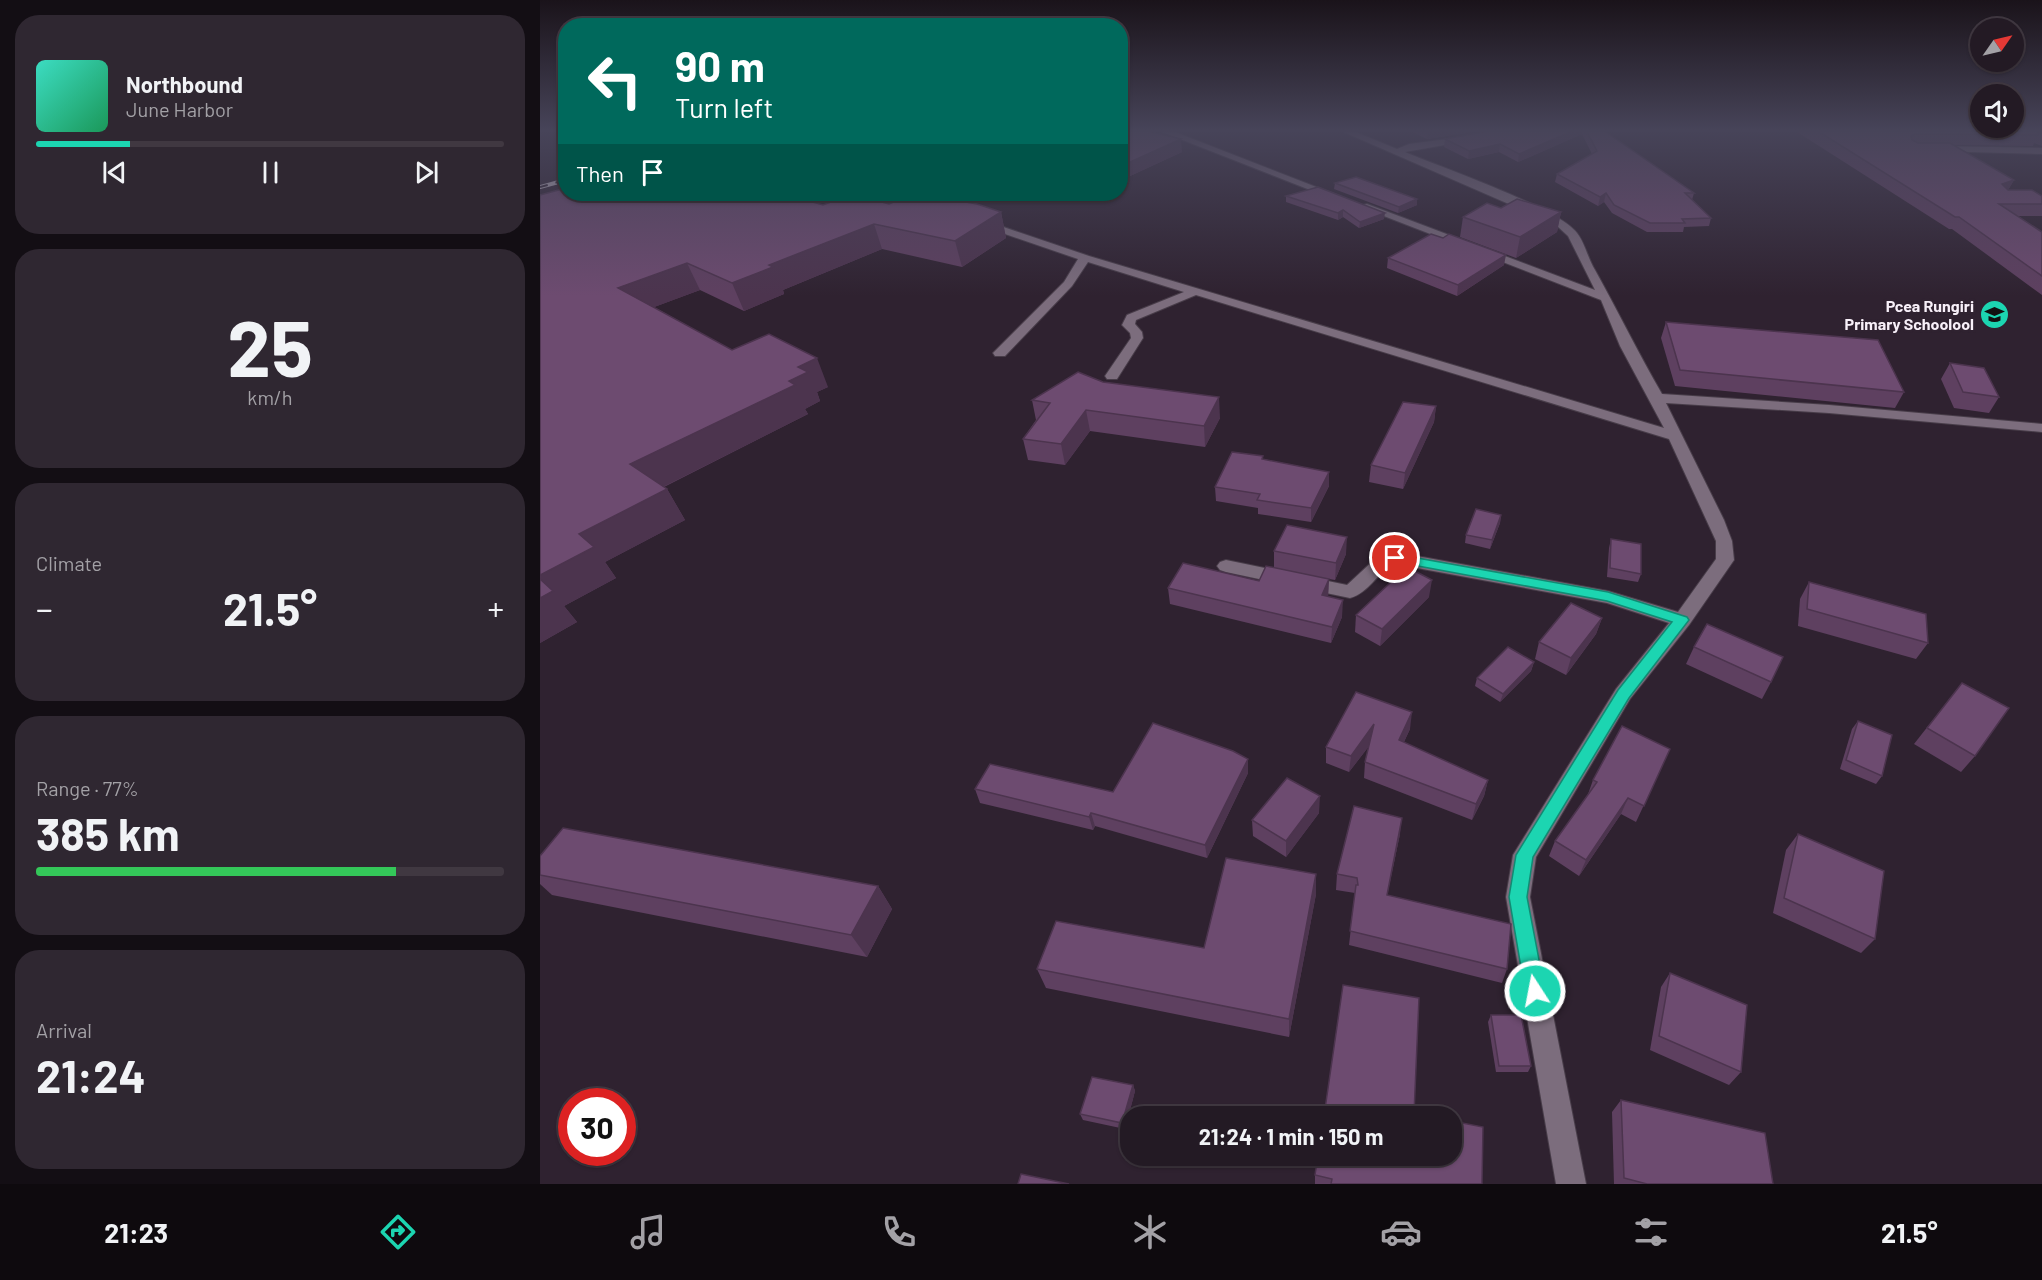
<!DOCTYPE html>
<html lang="en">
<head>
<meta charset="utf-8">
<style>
  body { margin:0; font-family:Barlow,sans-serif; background:#2f2731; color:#f1f3f6; height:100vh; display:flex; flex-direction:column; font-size:22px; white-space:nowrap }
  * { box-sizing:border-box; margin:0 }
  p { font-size:20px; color:#a3a1a6 }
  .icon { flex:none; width:33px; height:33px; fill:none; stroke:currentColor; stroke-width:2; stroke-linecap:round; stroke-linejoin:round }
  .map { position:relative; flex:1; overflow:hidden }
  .drawer { display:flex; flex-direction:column; gap:15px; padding:15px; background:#130e14; width:540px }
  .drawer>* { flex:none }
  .top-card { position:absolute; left:18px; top:18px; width:570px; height:183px; border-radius:24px; box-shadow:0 2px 4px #0004,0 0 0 2px #403841; background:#00695c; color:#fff; overflow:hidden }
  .needle { width:39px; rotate:56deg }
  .tools { position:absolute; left:1430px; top:18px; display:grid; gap:12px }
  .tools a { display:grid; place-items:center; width:54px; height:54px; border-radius:50%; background:#231a24; box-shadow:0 2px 4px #0004,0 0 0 2px #403841; font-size:30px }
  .speed { position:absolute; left:18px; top:1088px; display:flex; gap:12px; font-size:30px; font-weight:700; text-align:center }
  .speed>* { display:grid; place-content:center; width:78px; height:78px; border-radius:50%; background:#231a24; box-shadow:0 2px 4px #0004,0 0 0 2px #403841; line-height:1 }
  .speed .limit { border:9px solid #d22; background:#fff; color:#111 }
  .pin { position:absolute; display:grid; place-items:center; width:51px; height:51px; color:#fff; margin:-26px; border:3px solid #fff; border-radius:50%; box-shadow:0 2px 6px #0007 }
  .me { position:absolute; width:66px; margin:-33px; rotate:349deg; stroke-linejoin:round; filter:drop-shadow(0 0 4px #0008) }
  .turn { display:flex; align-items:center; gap:21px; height:126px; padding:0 18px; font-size:27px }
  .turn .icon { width:78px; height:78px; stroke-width:2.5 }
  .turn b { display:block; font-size:42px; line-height:51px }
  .then { display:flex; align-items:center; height:57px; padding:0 18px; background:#0003; gap:12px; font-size:22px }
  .big { font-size:45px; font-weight:700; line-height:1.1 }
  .drawer .tile { flex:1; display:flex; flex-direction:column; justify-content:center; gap:9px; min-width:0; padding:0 21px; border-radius:24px; background:#2f2731 }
  .drawer .dial { align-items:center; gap:0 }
  .dial b { font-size:78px; line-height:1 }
  .song { display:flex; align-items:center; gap:18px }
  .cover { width:72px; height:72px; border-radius:9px; background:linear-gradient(135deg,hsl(170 70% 55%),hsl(150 70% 35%)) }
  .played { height:6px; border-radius:3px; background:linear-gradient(90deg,#1cd5b1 20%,#403841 20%) }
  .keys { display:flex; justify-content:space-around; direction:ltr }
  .heat { display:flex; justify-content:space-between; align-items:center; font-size:33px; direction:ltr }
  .charge { height:9px; border-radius:4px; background:linear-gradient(90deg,#34c759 77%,#403841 0) }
  .trip { position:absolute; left:580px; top:1106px; width:342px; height:60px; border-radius:24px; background:#231a24; box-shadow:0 2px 4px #0004,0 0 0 2px #403841; font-weight:700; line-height:60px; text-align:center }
  .menu { display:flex; height:96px; justify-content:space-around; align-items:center; background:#0e0a0e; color:#a3a1a6 }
  .menu .icon { width:42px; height:42px }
  .menu .on { color:#1cd5b1 }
  .menu b { font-size:27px; color:#f1f3f6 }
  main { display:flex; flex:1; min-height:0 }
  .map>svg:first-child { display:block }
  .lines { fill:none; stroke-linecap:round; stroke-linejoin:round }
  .street-casing { stroke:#483d49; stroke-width:2 }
  .street { fill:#7c6d7d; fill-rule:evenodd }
  .rail-casing { stroke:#cfc6d0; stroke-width:4 }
  .rail { stroke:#2f2230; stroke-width:2; stroke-dasharray:8; stroke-linecap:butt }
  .wall { fill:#5e4060 }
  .shaded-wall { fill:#4c344e }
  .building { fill:#6d4b70; stroke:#4c344e; stroke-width:1.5 }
  .route { fill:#1cd5b1; stroke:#128a73; stroke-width:1.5 }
  .labels { text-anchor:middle; stroke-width:6; stroke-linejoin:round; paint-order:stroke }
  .far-poi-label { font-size:16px; font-weight:bold; fill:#f8f0f9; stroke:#2f2230; text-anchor:end }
</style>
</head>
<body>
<main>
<section class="drawer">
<div class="tile">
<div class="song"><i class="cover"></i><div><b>Northbound</b><p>June Harbor</p></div></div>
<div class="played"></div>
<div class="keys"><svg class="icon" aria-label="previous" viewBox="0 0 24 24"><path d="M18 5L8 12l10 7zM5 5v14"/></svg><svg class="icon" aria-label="pause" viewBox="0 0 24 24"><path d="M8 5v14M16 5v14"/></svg><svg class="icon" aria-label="next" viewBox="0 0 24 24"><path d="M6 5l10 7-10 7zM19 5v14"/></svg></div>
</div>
<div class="tile dial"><b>25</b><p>km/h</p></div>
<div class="tile"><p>Climate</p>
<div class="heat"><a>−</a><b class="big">21.5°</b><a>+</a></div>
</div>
<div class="tile"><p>Range · 77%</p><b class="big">385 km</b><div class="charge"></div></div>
<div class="tile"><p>Arrival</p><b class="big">21:24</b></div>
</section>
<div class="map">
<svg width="1502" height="1184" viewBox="0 0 1502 1184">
  <rect width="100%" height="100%" fill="#2f2230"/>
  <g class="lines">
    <defs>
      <g id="street">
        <polygon points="617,130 630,130 802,197 793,199"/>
        <path d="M799,130H811L857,149L869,144L930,136L931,138L927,141L865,152C900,167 1017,207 1037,233C1045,243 1048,259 1055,270C1078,311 1098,353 1122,394L1289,405L1502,424V432L1289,413L1126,403L1184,520L1192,541L1194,560L1149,625L1090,699L996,857L990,897L1046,1184H1016L966,897L973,855L1076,689L1129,623L1067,603L855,564C837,572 829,593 810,598L686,572L680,570L677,566L680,562L686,560L807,585L835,559L855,552L1068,591L1138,612L1176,559V541L1129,439L656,295L596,320L595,324L602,332L603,338L577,379H567L565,376L591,338L590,333L582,325L587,315L644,292L548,262L532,286L465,356H455L453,353L524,282L538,259L439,225V221L443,220L549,256L1124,428L1080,346L1061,300L818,206L827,204L1055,290L1028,236L1015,224Z"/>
        <polygon points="1396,146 1502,148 1502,154 1393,151 1391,149"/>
        <polygon points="346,194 360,194 391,204 386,207"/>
      </g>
    </defs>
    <!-- street casing -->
    <use href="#street" class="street-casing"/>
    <!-- street -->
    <use href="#street" class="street"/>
    <defs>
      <polyline id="rail" points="0,187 26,180"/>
    </defs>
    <!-- rail casing -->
    <use href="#rail" class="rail-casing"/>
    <!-- rail -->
    <use href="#rail" class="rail"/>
  </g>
  <!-- wall -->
  <g class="wall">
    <polygon points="868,130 944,130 887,139"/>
    <polygon points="953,130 1063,130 1154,193 1152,200 1171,218 1169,226 1144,227 1143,232 1107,232 1072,213 1064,202 1058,206 1015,182 1017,174 1052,154 1042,134 978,162 959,152 928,159 904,147 905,139"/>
    <polygon points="1254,130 1502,130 1502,146 1494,143 1493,146 1413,145 1474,180 1468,190 1502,196 1502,216 1478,216 1502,232 1502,295 1412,229 1409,229"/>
    <polygon points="580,135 642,152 590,176 580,174"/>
    <polygon points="795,183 877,205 858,213 794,189"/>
    <polygon points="746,196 844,219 819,228 803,217 798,220 746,202"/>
    <polygon points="124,199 283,205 349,204 461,212 466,238 422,267 342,249 243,290 244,294 204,311 160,290 114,307 192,350 288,387 277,392 280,401 265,409 268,414 124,487 127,489 145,520 65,562 76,578 24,606 37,622 0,643"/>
    <polygon points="961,208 1021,212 1017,232 976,258 920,237 923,217"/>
    <polygon points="848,258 964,265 917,296 847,268"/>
    <polygon points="1126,322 1364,392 1355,408 1135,386 1121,338"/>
    <polygon points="1410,363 1459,397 1449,413 1414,408 1401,379"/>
    <polygon points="563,382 680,418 665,447 550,431 525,465 488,460 483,439 496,420 492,400"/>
    <polygon points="896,406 894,422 863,489 829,482 831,465"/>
    <polygon points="723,456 723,459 789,472 789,486 771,522 718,514 718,508 676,501 675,487"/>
    <polygon points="961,515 960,523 950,549 925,543 926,535"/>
    <polygon points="1071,539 1101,574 1098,582 1067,577 1069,548"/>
    <polygon points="734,551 806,554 795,580 789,579 788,597 802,617 791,643 630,604 628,588 719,581 734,568"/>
    <polygon points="1269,582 1388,643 1376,659 1258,626 1260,599"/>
    <polygon points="889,597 840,646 815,632 816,615"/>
    <polygon points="1062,618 1056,634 1026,675 995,659 999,642"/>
    <polygon points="1154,647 1231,682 1222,699 1146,664"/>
    <polygon points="994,662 991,671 960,702 935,686 937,678"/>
    <polygon points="1422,683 1435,756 1421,772 1374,744"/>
    <polygon points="1318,721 1342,776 1336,784 1300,769 1312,729"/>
    <polygon points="870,729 864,742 948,780 944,796 932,820 824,778 825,762 829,746 809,772 786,763 786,747"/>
    <polygon points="1130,749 1096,822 1081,814 1039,876 1009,856 1015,841 1047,797 1053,780"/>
    <polygon points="708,773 667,858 555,826 553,830 440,803 435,789 573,792"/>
    <polygon points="779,813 746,857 713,836 712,820"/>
    <polygon points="860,834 847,895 967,969 962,983 809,945 815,893 796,890 797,874"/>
    <polygon points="1258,834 1335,939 1321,953 1233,913 1246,850"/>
    <polygon points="0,856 338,886 352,909 327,957 12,895 0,884"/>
    <polygon points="776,894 749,1037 506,988 497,969 664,948"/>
    <polygon points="1130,973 1201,1072 1189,1085 1110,1050 1121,987"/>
    <polygon points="951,1015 991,1066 988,1072 956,1072 948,1022"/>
    <polygon points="593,1085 595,1091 585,1129 543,1120 540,1114"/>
    <polygon points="1081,1100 1233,1184 1074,1184 1072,1112"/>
    <polygon points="775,1175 942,1184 775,1184"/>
  </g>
  <!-- shaded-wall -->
  <g class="shaded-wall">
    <polygon points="895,130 944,130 887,139 888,131"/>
    <polygon points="1035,130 1043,130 1042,134 978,162 979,154"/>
    <polygon points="641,139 642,152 590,176 588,163"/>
    <polygon points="960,144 959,152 928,159 929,151"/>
    <polygon points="1474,180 1467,192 1462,184"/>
    <polygon points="1066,193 1064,202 1058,206 1060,197"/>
    <polygon points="877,199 877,205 858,213 859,207"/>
    <polygon points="803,210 803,217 798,220 798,213"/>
    <polygon points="461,212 466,238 422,267 415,241"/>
    <polygon points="1021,212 1017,232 976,258 980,237"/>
    <polygon points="845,213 844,219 819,228 820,222"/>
    <polygon points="334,224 342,249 243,290 244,294 204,311 192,283 229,265"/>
    <polygon points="966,255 964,265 917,296 918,285"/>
    <polygon points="147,263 160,290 93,315 78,288"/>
    <polygon points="277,358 288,387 277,392 280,401 265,409 268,414 109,494 90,464 249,381 258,367"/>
    <polygon points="679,397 680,418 665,447 664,426"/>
    <polygon points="896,406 894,422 863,489 865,473"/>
    <polygon points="546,410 550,431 525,465 521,444"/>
    <polygon points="789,472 789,486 771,522 771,508"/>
    <polygon points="127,489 145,520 65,562 76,578 24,606 37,622 0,643 0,575 39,534"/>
    <polygon points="961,515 960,523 950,549 952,540"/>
    <polygon points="807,537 806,554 795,580 796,563"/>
    <polygon points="789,579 788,596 781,612 782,595"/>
    <polygon points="892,580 889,597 840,646 842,629"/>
    <polygon points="803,600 802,617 791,643 792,627"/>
    <polygon points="1062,618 1056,634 1026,675 1031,658"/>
    <polygon points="994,662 991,671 960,702 963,694"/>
    <polygon points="872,712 870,729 857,756 859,740"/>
    <polygon points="834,724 833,741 809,772 811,756"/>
    <polygon points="708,759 708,773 667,858 665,845"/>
    <polygon points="948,780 944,796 932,820 936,804"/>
    <polygon points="780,796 779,813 746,857 746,841"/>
    <polygon points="1088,798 1081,814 1039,876 1046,860"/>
    <polygon points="551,813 555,826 553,830 549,817"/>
    <polygon points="862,818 860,834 844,911 847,895"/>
    <polygon points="776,874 776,894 749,1037 749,1019"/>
    <polygon points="338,886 352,909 327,957 311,935"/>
    <polygon points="593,1085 595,1091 585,1129 582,1123"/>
  </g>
  <!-- building -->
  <g class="building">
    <polygon points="593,130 604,130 641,139 588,163 580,161 580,135"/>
    <polygon points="953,130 1035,130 979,154 960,144 929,151 905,139"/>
    <polygon points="1046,130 1063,130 1154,193 1145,193 1171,218 1142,219 1145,223 1110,223 1074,205 1066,193 1060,197 1017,174 1057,151"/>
    <polygon points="1276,130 1502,130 1502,133 1498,132 1498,135 1375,134 1371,136 1372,140 1378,143 1410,143 1474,180 1462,184 1468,190 1492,190 1502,196 1502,204 1459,204 1502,232 1502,276 1419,217 1415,217"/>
    <polygon points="816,177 877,199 859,207 795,183"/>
    <polygon points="778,187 845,213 820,222 803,210 798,213 746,196"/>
    <polygon points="26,188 26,194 110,194 124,199 141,194 245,194 283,205 312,194 349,204 373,194 381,194 437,204 461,212 415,241 334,224 229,265 233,267 192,283 147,263 78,288 192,350 229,334 277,358 258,367 268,372 249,381 255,385 90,464 127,489 39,534 54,547 0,575 0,195"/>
    <polygon points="977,199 1021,212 980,237 923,217 947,203 961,208"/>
    <polygon points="891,234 903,238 909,234 966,255 918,285 848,258"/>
    <polygon points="1126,322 1338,340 1364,392 1140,370"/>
    <polygon points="1410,363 1444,368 1459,397 1423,392"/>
    <polygon points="538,372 563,382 679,397 664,426 546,410 521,444 483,439 510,403 492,400"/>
    <polygon points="863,402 896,406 865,473 831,465"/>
    <polygon points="692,452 723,456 722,459 789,472 771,508 717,500 720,494 675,487"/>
    <polygon points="936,509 961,515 952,540 926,535"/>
    <polygon points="747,525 807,537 796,563 734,551"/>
    <polygon points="1071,539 1101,544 1101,574 1070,568"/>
    <polygon points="643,563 719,581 726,566 789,579 782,595 803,600 792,627 628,588"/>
    <polygon points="867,567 892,580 842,629 816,615"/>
    <polygon points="0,579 13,591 0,598"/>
    <polygon points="1269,582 1386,614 1388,643 1267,609"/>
    <polygon points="1031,603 1062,618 1031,658 999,642"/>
    <polygon points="1167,624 1243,657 1231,682 1154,647"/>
    <polygon points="968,647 994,662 963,694 937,678"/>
    <polygon points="1422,683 1469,708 1435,756 1387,728"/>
    <polygon points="816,692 872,712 859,740 948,780 936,804 825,762 834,724 811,756 786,747"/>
    <polygon points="1318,721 1352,735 1342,776 1306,760"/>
    <polygon points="613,723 693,751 708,759 665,845 551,813 549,817 435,789 450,764 573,792"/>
    <polygon points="1082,726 1130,749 1104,806 1088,798 1046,860 1015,841 1057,782 1053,780"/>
    <polygon points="747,778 780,796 746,841 712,820"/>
    <polygon points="814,806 862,818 847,895 971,924 967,969 810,931 816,885 818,885 817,878 797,874"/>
    <polygon points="23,828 338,886 311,935 0,875 0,856"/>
    <polygon points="1258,834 1344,871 1335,939 1244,898"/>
    <polygon points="686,858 776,874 749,1019 497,969 516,921 664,948"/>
    <polygon points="1130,973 1207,1005 1201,1072 1119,1036"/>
    <polygon points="803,985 879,998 874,1114 884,1116 784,1116"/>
    <polygon points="951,1015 981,1015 991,1066 959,1066"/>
    <polygon points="552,1077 593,1085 582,1123 540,1114"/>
    <polygon points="1081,1100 1225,1133 1233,1184 1107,1184 1084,1178"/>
    <polygon points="912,1121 943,1127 942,1184 791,1184 792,1179 775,1175 778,1155 912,1155"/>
    <polygon points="481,1174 529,1184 478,1184"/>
  </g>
  <!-- sky -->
  <linearGradient id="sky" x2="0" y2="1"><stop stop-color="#1a131a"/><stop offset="0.44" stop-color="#474459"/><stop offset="1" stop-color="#474459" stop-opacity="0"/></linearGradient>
  <rect width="1502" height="296" fill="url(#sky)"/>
  <!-- route -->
  <polygon class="route" points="855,554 1068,592 1147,617 1149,620 1089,698 993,857 987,897 1005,991 1002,998 995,1001 988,998 985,991 969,897 976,855 1078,690 1132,622 1067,601 851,561 849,558 851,555"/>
  <!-- icons -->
  <defs>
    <symbol id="school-disc" viewBox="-11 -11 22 22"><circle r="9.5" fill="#1cd5b1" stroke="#2f2230"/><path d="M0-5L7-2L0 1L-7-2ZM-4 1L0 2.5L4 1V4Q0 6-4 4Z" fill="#111"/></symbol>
  </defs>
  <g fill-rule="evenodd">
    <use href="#school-disc" x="1438" y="298" width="33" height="33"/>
  </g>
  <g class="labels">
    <!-- far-poi labels -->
    <g class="far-poi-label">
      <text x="1434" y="312">Pcea Rungiri<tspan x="1434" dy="18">Primary Schoolool</tspan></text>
    </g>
  </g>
</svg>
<div class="tools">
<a><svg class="needle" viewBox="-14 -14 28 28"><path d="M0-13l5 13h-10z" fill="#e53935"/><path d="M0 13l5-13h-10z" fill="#a3a1a6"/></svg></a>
<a><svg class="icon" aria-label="sound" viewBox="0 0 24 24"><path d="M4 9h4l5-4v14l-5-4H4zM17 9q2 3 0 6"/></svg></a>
</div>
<div class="speed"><div class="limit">30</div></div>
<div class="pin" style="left:855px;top:558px;background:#d93025"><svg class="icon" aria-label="arrive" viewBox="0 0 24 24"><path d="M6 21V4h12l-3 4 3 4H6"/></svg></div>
<svg class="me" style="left:995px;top:991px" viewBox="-20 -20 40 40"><circle r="17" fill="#1cd5b1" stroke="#fff" stroke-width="3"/><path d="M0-11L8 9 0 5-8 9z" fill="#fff"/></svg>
<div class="trip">21:24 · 1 min · 150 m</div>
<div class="top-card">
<div class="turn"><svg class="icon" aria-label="left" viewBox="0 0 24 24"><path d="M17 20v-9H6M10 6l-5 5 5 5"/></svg><div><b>90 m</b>Turn left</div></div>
<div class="then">Then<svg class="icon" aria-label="arrive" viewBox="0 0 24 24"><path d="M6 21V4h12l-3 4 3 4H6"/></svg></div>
</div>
</div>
</main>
<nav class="menu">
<b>21:23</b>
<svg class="icon on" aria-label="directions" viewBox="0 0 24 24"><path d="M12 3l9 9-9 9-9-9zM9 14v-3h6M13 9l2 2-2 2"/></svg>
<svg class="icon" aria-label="music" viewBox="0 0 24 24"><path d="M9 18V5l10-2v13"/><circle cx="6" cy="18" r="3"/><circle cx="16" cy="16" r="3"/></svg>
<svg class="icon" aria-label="phone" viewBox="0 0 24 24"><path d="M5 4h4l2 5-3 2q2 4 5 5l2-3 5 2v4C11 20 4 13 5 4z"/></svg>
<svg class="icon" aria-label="climate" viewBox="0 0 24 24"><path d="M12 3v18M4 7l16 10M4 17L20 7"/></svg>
<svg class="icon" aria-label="car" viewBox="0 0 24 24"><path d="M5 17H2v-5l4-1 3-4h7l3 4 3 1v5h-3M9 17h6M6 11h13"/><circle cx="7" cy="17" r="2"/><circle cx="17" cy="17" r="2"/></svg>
<svg class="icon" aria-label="filters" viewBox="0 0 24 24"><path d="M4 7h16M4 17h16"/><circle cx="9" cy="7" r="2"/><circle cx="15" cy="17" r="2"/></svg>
<b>21.5°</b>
</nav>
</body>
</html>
